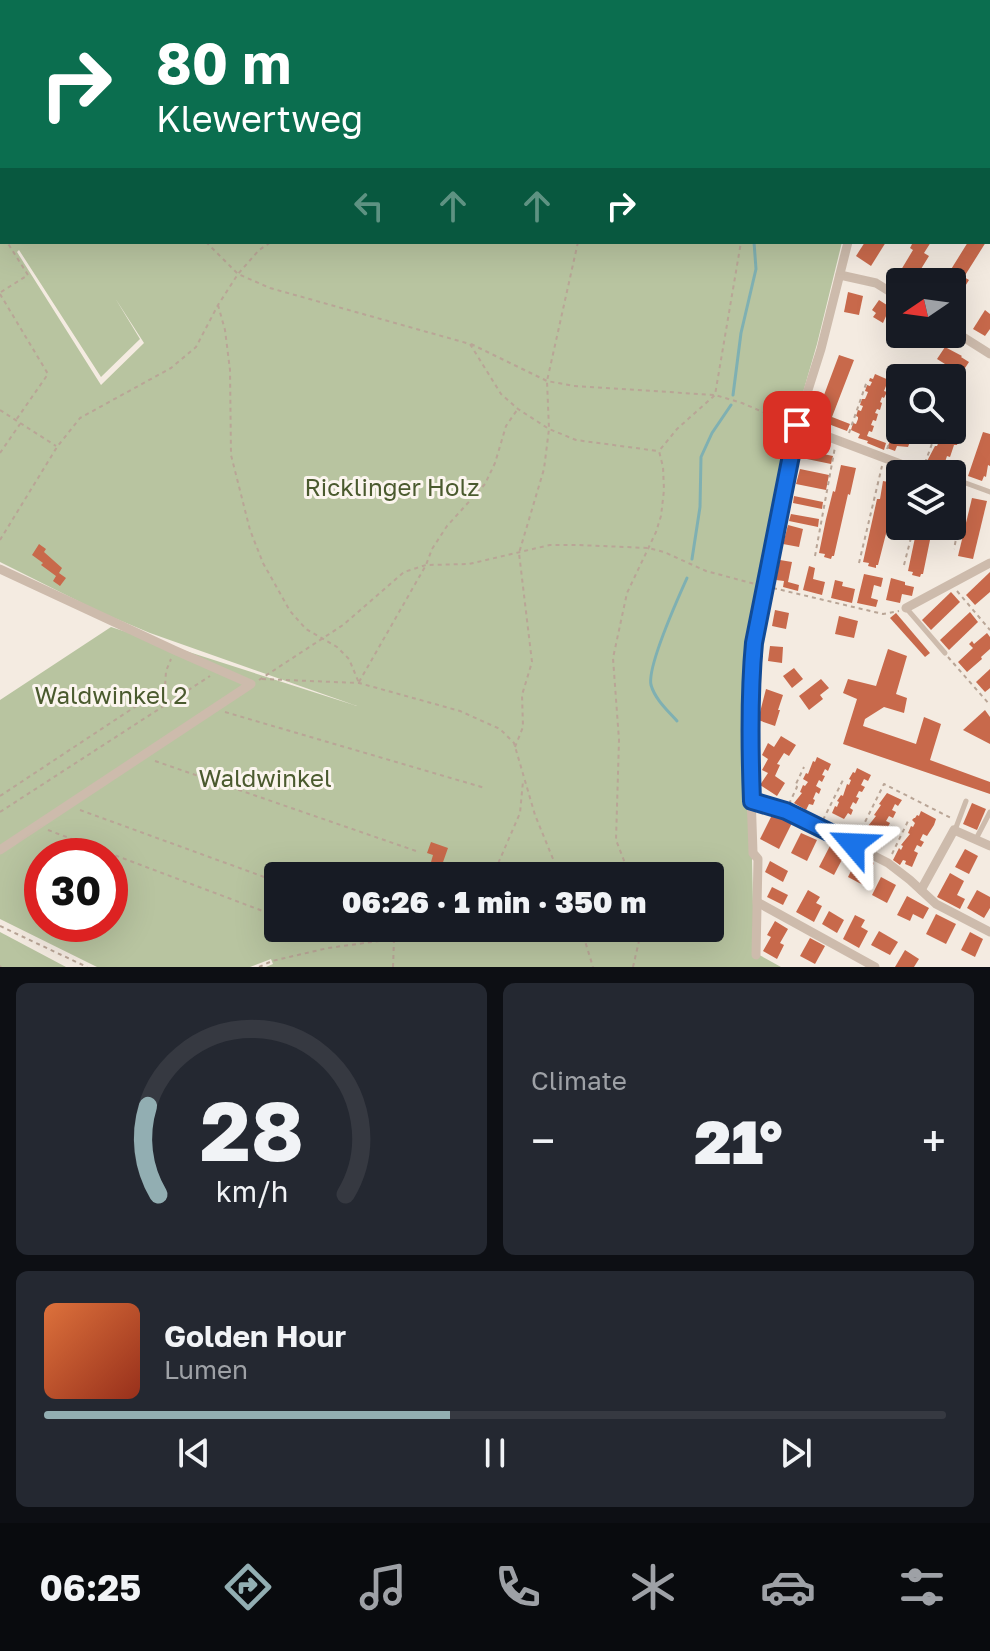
<!DOCTYPE html>
<html lang="en">
<head>
<meta charset="utf-8">
<style>
  body { margin:0; font-family:"Golos Text",sans-serif; background:#242831; color:#f1f3f6; height:100vh; display:flex; flex-direction:column; font-size:30px; white-space:nowrap }
  * { box-sizing:border-box; margin:0 }
  p { font-size:26px; color:#9ea1a6 }
  .icon { flex:none; width:44px; height:44px; fill:none; stroke:currentColor; stroke-width:2; stroke-linecap:round; stroke-linejoin:round }
  .map { position:relative; height:967px; overflow:hidden }
  .sheet { display:flex; flex-direction:column; gap:16px; padding:16px; background:#0d0f14; flex:1 }
  .sheet>* { flex:none }
  .banner { position:absolute; left:0px; top:0px; width:990px; height:244px; box-shadow:0 8px 32px #0002; background:#0b6e4f; color:#fff; overflow:hidden }
  .needle { width:52px; rotate:257deg }
  .buttons { position:absolute; left:886px; top:268px; display:grid; gap:16px }
  .buttons a { display:grid; place-items:center; width:80px; height:80px; border-radius:8px; background:#171b24; box-shadow:0 8px 32px #0002; font-size:40px }
  .speed { position:absolute; left:24px; top:838px; display:flex; gap:16px; font-size:40px; font-weight:700; text-align:center }
  .speed>* { display:grid; place-content:center; width:104px; height:104px; border-radius:50%; background:#171b24; box-shadow:0 8px 32px #0002; line-height:1 }
  .speed .limit { border:12px solid #d22; background:#fff; color:#111 }
  .pin { position:absolute; display:grid; place-items:center; width:68px; height:68px; color:#fff; margin:-34px; border-radius:16px; box-shadow:0 4px 12px #0006 }
  .me { position:absolute; width:88px; margin:-44px; rotate:296deg; stroke-linejoin:round; filter:drop-shadow(0 0 6px #0008) }
  .turn { display:flex; align-items:center; gap:28px; height:168px; padding:0 24px; font-size:36px }
  .turn .icon { width:104px; height:104px; stroke-width:2.5 }
  .turn b { display:block; font-size:56px; line-height:68px }
  .lanes { display:flex; align-items:center; height:76px; padding:0 24px; background:#0003; justify-content:center; gap:40px; direction:ltr }
  .lanes .off { opacity:.35 }
  .big { font-size:60px; font-weight:800; line-height:1.1 }
  .sheet .tile { flex:1; display:flex; flex-direction:column; justify-content:center; gap:12px; min-width:0; padding:0 28px; border-radius:12px; background:#242831 }
  .sheet .dial { align-items:center; gap:0 }
  .dial svg { height:208px; overflow:visible; fill:none; stroke:#363941; stroke-width:7; stroke-linecap:round; text-anchor:middle }
  .dial text { fill:#f1f3f6; stroke:none }
  .song { display:flex; align-items:center; gap:24px }
  .cover { width:96px; height:96px; border-radius:12px; background:linear-gradient(135deg,hsl(20 70% 55%),hsl(10 70% 35%)) }
  .played { height:8px; border-radius:4px; background:linear-gradient(90deg,#92aeb2 45%,#363941 45%) }
  .keys { display:flex; justify-content:space-around; direction:ltr }
  .heat { display:flex; justify-content:space-between; align-items:center; font-size:44px; direction:ltr }
  .sheet .tiles { flex:1; display:grid; gap:16px; grid-template-columns:1fr 1fr }
  .tile:last-child { grid-column:span 2 }
  .trip { position:absolute; left:264px; top:862px; width:460px; height:80px; border-radius:8px; background:#171b24; box-shadow:0 8px 32px #0002; font-weight:800; line-height:80px; text-align:center }
  .tab-bar { display:flex; height:128px; justify-content:space-around; align-items:center; background:#090b0e; color:#9ea1a6 }
  .tab-bar .icon { width:56px; height:56px }
  .tab-bar .on { color:#92aeb2 }
  .tab-bar b { font-size:36px; color:#f1f3f6 }
  .map>svg:first-child { display:block }
  .green { fill:#b8c4a0; fill-rule:evenodd }
  .lines { fill:none; stroke-linecap:round; stroke-linejoin:round }
  .stream { stroke:#7fb0b2; stroke-width:3 }
  .building { fill:#c8694b }
  .path { stroke:#b9a596; stroke-width:2; stroke-dasharray:4 4; stroke-linecap:butt }
  .lane { stroke:#cdbbac; stroke-width:5 }
  .street { stroke:#cdbbac; stroke-width:9 }
  .route-casing { stroke:#114b97; stroke-width:20 }
  .route { stroke:#1a73e8; stroke-width:14 }
  .labels { text-anchor:middle; stroke-width:6; stroke-linejoin:round; paint-order:stroke }
  .park-label { font-size:24px; fill:#4a5a2e; stroke:#fbf5ee }
</style>
</head>
<body>
<div class="map">
<svg width="990" height="967" viewBox="0 0 990 967">
  <rect width="100%" height="100%" fill="#f4ebe1"/>
  <!-- green -->
  <g class="green">
    <polygon points="569,0 974,0 972,2 571,2"/>
    <path d="M0,22H2V242H842L817,344L793,427L759,588L748,670L754,952L781,967H266L273,964L271,959L250,967H97L0,919V700L111,627L357,706L150,633L100,612L0,562ZM19,250L101,377L140,339L115,298L144,343L101,385L17,252ZM42,856H110V924H42ZM278,876H710V928H278Z"/>
    <polygon points="0,932 66,967 0,967"/>
  </g>
  <g class="lines">
    <!-- stream -->
    <g class="stream">
      <polyline points="689,0 690,2"/>
      <polyline points="910,2 913,0"/>
      <polyline points="733,395 741,333 756,269 754,242"/>
      <polyline points="692,559 700,507 701,457 712,433 731,405"/>
      <path d="M677,721C667,710 655,699 651,685C647,667 678,598 687,578"/>
    </g>
  </g>
  <!-- building -->
  <g class="building">
    <polygon points="865,242 886,242 871,266 856,256"/>
    <polygon points="913,242 931,242 924,253 929,256 913,282 898,282 895,280 913,250 910,248"/>
    <polygon points="968,242 986,242 964,277 969,280 952,307 952,282 948,282 953,274 950,271"/>
    <polygon points="848,292 863,296 859,315 844,312"/>
    <polygon points="879,300 890,307 883,323 873,317 876,313 872,310"/>
    <polygon points="985,310 990,314 990,329 985,336 973,329"/>
    <polygon points="945,347 962,356 961,357 969,362 961,374 937,359"/>
    <polygon points="839,355 854,360 832,417 850,424 847,431 823,422 826,414 818,411"/>
    <polygon points="875,374 891,381 889,387 886,386 884,391 887,392 884,398 882,397 880,402 882,403 880,410 877,409 875,413 878,414 876,421 873,420 871,425 874,426 872,432 869,431 867,436 886,443 884,450 867,443 868,441 858,438 860,434 851,430 853,423 856,424 858,419 858,417 856,416 858,410 861,411 863,406 860,405 862,399 865,399 866,397 868,392 865,391 867,385 870,386 872,382 869,381 870,378 873,379"/>
    <polygon points="952,415 962,419 960,424 962,425 958,435 960,436 957,445 954,445 950,457 947,456 944,465 932,461 929,467 925,465 935,446 937,446 941,437 938,436 940,430 952,430"/>
    <polygon points="900,424 900,430 917,430 915,435 910,434 908,438 911,439 908,447 897,446 895,451 887,448 890,441 893,442 896,429 898,429"/>
    <polygon points="983,432 990,434 990,466 988,465 986,477 984,476 982,481 968,476"/>
    <polygon points="804,450 833,456 831,464 802,458"/>
    <polygon points="841,465 856,468 850,495 848,494 834,556 832,556 831,559 824,557 825,554 819,553 826,519 833,491 835,492"/>
    <polygon points="800,469 829,475 826,490 796,484"/>
    <polygon points="883,481 899,484 894,504 892,503 890,512 895,513 894,522 889,522 878,565 876,565 876,568 868,566 869,563 863,562 877,499 880,499"/>
    <polygon points="794,496 823,502 822,509 793,503"/>
    <polygon points="972,498 987,501 973,559 958,556"/>
    <polygon points="791,514 819,519 818,527 789,521"/>
    <polygon points="788,525 803,529 799,547 783,544"/>
    <polygon points="920,526 936,526 930,540 923,574 921,574 920,577 912,575 913,572 908,571 917,528 920,528"/>
    <polygon points="39,544 46,549 44,552 62,568 59,573 66,578 60,586 53,581 56,576 41,565 43,563 32,555"/>
    <polygon points="780,560 792,562 788,582 799,585 798,591 783,587 784,581 776,580"/>
    <polygon points="809,566 815,568 813,579 825,582 822,595 803,590"/>
    <polygon points="990,572 990,592 975,605 966,595"/>
    <polygon points="864,574 883,578 881,587 874,585 871,598 878,600 876,607 857,603"/>
    <polygon points="891,578 905,582 905,585 914,587 912,596 902,594 900,603 886,600"/>
    <polygon points="835,580 843,582 842,586 855,589 852,603 831,598"/>
    <polygon points="951,592 960,602 931,630 922,620"/>
    <polygon points="775,610 789,613 786,629 772,626"/>
    <polygon points="970,612 978,622 949,650 940,640"/>
    <polygon points="896,613 930,653 925,657 890,618"/>
    <polygon points="839,616 858,621 854,638 835,634"/>
    <polygon points="987,633 990,637 990,649 981,657 982,659 967,672 958,662 973,648 969,644 972,641 974,644"/>
    <polygon points="770,646 783,647 782,663 768,661"/>
    <polygon points="888,649 907,656 896,694 907,698 904,713 884,707 865,719 863,726 916,744 924,717 941,724 930,760 990,782 990,794 843,744 857,699 843,693 848,679 876,686"/>
    <polygon points="794,668 803,679 792,688 783,676"/>
    <polygon points="990,669 990,688 985,692 976,682"/>
    <polygon points="821,679 829,688 820,695 823,699 809,710 799,696"/>
    <polygon points="766,689 783,695 778,710 780,710 775,726 758,720"/>
    <polygon points="985,710 990,717 990,744 963,730"/>
    <polygon points="781,736 796,745 789,756 784,753 777,764 780,765 775,776 785,783 777,796 760,785 768,773 762,770 768,759 762,755 768,743 774,747"/>
    <polygon points="817,757 831,764 828,771 825,769 822,775 825,776 822,782 819,780 816,786 821,789 819,794 816,792 813,799 815,800 813,805 809,804 806,810 794,803 802,793 800,792 803,785 805,786 808,782 803,779 806,773 808,774 813,761 815,762"/>
    <polygon points="857,768 871,775 868,781 864,779 861,785 865,787 862,792 859,791 856,797 859,798 856,804 853,802 850,808 853,810 851,815 848,813 844,819 832,813 835,806 837,807 839,802 837,801 841,795 843,796 847,784 849,785 851,780 849,779 853,772 855,773"/>
    <polygon points="887,793 902,800 898,806 895,804 892,810 896,812 893,818 889,816 886,821 890,823 887,829 883,828 881,833 884,835 882,840 884,841 881,848 862,838 865,831 868,832 870,827 868,826 876,816 874,815 881,805 879,804"/>
    <polygon points="972,803 986,809 977,830 963,824"/>
    <polygon points="921,811 936,819 934,825 927,836 923,834 920,840 924,842 921,847 917,845 914,851 918,853 912,867 905,864 906,861 903,860 900,865 893,860 899,848 901,850 903,846 901,845 910,834 908,833 911,826 913,827 915,823 912,820 914,818 915,818 917,815 919,816"/>
    <polygon points="773,813 792,823 779,849 760,839"/>
    <polygon points="801,833 817,840 807,861 791,853"/>
    <polygon points="431,842 448,848 442,865 431,862 433,855 427,853"/>
    <polygon points="832,842 847,850 834,875 819,867"/>
    <polygon points="965,849 978,856 969,874 955,867"/>
    <polygon points="859,855 874,863 863,885 848,877"/>
    <polygon points="770,861 788,871 783,882 765,872"/>
    <polygon points="950,873 964,881 957,895 965,899 960,909 937,897"/>
    <polygon points="881,877 896,885 887,903 872,895"/>
    <polygon points="772,887 788,895 783,905 767,897"/>
    <polygon points="808,890 820,897 816,903 822,906 814,922 796,912"/>
    <polygon points="977,890 990,897 990,908 984,918 967,908"/>
    <polygon points="907,896 929,908 923,919 913,914 910,921 897,915"/>
    <polygon points="829,911 844,920 837,933 822,924"/>
    <polygon points="936,914 956,924 946,944 926,934"/>
    <polygon points="855,915 865,920 861,927 868,931 859,948 843,939"/>
    <polygon points="775,921 788,929 780,943 784,945 777,959 763,951 771,937 767,935"/>
    <polygon points="879,931 898,942 890,955 871,945"/>
    <polygon points="970,932 983,939 975,957 961,950"/>
    <polygon points="810,938 825,946 815,964 800,956"/>
    <polygon points="905,950 919,959 914,967 895,967"/>
  </g>
  <g class="lines">
    <!-- path -->
    <g class="path">
      <polyline points="590,0 591,2"/>
      <polyline points="707,0 708,2"/>
      <polyline points="91,2 99,0"/>
      <polyline points="0,26 2,25"/>
      <polyline points="0,40 2,43"/>
      <polyline points="0,82 2,85"/>
      <polyline points="0,196 2,195"/>
      <polyline points="0,230 2,233"/>
      <polyline points="988,231 990,232"/>
      <polyline points="206,242 238,274 270,288 470,344 501,394 518,409 549,429 576,440 658,451"/>
      <polyline points="1,292 28,275 7,242"/>
      <polyline points="0,294 48,374 16,420"/>
      <polyline points="218,305 225,330 230,370 231,455 250,530 263,563 290,611 306,629 337,647 349,659 359,683"/>
      <polyline points="471,344 547,381 574,386 715,395 742,403 786,422"/>
      <polyline points="0,410 56,446"/>
      <polyline points="849,433 867,381"/>
      <polyline points="887,449 900,412"/>
      <polyline points="0,453 20,424"/>
      <polyline points="925,463 937,430"/>
      <polyline points="952,503 963,505 954,549"/>
      <polyline points="0,540 57,447 80,418 171,368 196,347 218,305 238,274 259,250 271,242"/>
      <polyline points="815,556 835,447"/>
      <polyline points="859,563 882,466"/>
      <polyline points="904,565 914,526"/>
      <polyline points="773,588 883,614 899,611"/>
      <polyline points="957,591 990,630"/>
      <polyline points="948,657 990,705"/>
      <polyline points="262,679 359,683 460,711 500,729 514,743 535,815 560,876"/>
      <polyline points="259,680 343,625 404,572 426,565 469,564 550,545 578,545 648,548 664,552 706,571 755,584"/>
      <polyline points="359,682 426,565 432,549 447,526 485,484 495,463 506,426 517,410"/>
      <polyline points="225,712 485,788"/>
      <polyline points="515,747 523,727 522,695 532,662 519,553 544,469 549,429 547,381 578,242"/>
      <polyline points="155,761 416,851"/>
      <polyline points="0,796 165,687 166,671 171,659"/>
      <polyline points="789,804 797,787 795,786 804,767"/>
      <polyline points="80,810 278,882"/>
      <polyline points="0,812 210,676"/>
      <polyline points="823,820 844,778"/>
      <polyline points="48,830 276,916"/>
      <polyline points="858,836 884,784 951,818"/>
      <polyline points="892,854 909,819"/>
      <polyline points="479,876 497,866 520,813 523,781"/>
      <polyline points="630,876 616,840 619,740 613,658 627,593 656,532 661,516 664,490 663,467 659,451 677,429 715,395 741,242"/>
      <polyline points="0,926 87,967"/>
      <polyline points="581,928 593,967"/>
      <polyline points="0,966 1,967"/>
      <polyline points="259,967 272,961 328,948 394,939 406,928"/>
      <polyline points="393,967 394,940"/>
      <polyline points="633,967 642,928"/>
    </g>
    <!-- lane -->
    <g class="lane">
      <polyline points="0,118 2,121"/>
      <polyline points="952,478 990,492"/>
      <polyline points="907,609 945,653"/>
      <polyline points="955,830 966,801"/>
      <polyline points="976,839 990,812"/>
    </g>
    <!-- street -->
    <g class="street">
      <polyline points="980,2 982,0"/>
      <polyline points="988,48 990,50"/>
      <polyline points="840,275 876,283 900,298"/>
      <polyline points="952,330 990,354"/>
      <polyline points="797,425 927,474"/>
      <polyline points="0,569 174,650 251,684 0,850"/>
      <polyline points="906,608 990,563"/>
      <polyline points="752,801 786,811 888,863 910,880 936,904 990,932"/>
      <polyline points="921,890 954,830 990,846"/>
      <polyline points="757,902 875,967"/>
      <path d="M756,955L758,859L753,853C751,783 746,713 754,643L797,425L821,349L848,242"/>
    </g>
  </g>
  <g class="lines">
    <defs>
      <path id="route" d="M797,425L754,643C749,696 750,748 752,801L786,811L853,844"/>
    </defs>
    <!-- route casing -->
    <use href="#route" class="route-casing"/>
    <!-- route -->
    <use href="#route" class="route"/>
  </g>
  <g class="labels">
    <!-- park labels -->
    <g class="park-label">
      <text x="392" y="496">Ricklinger Holz</text>
      <text x="111" y="704">Waldwinkel 2</text>
      <text x="265" y="787">Waldwinkel</text>
    </g>
  </g>
</svg>
<div class="buttons">
<a><svg class="needle" viewBox="-14 -14 28 28"><path d="M0-13l5 13h-10z" fill="#e53935"/><path d="M0 13l5-13h-10z" fill="#9ea1a6"/></svg></a>
<a><svg class="icon" aria-label="search" viewBox="0 0 24 24"><circle cx="10" cy="10" r="6"/><path d="M15 15l6 6"/></svg></a>
<a><svg class="icon" aria-label="layers" viewBox="0 0 24 24"><path d="M12 4l9 5-9 5-9-5zM3 14l9 5 9-5"/></svg></a>
</div>
<div class="speed"><div class="limit">30</div></div>
<div class="pin" style="left:797px;top:425px;background:#d93025"><svg class="icon" aria-label="arrive" viewBox="0 0 24 24"><path d="M6 21V4h12l-3 4 3 4H6"/></svg></div>
<svg class="me" style="left:853px;top:844px" viewBox="-20 -20 40 40"><path d="M0-17L14 15 0 8-14 15z" fill="#1a73e8" stroke="#fff" stroke-width="4"/></svg>
<div class="trip">06:26 · 1 min · 350 m</div>
<div class="banner">
<div class="turn"><svg class="icon" aria-label="right" viewBox="0 0 24 24"><path d="M7 20v-9h11M14 6l5 5-5 5"/></svg><div><b>80 m</b>Klewertweg</div></div>
<div class="lanes"><svg class="icon off" aria-label="left" viewBox="0 0 24 24"><path d="M17 20v-9H6M10 6l-5 5 5 5"/></svg><svg class="icon off" aria-label="ahead" viewBox="0 0 24 24"><path d="M12 20V5M6 11l6-6 6 6"/></svg><svg class="icon off" aria-label="ahead" viewBox="0 0 24 24"><path d="M12 20V5M6 11l6-6 6 6"/></svg><svg class="icon" aria-label="right" viewBox="0 0 24 24"><path d="M7 20v-9h11M14 6l5 5-5 5"/></svg></div>
</div>
</div>
<section class="sheet">
<div class="tiles">
<div class="tile dial"><svg viewBox="0 0 100 80">
<path d="M14 69A42 42 0 1 1 86 69"/>
<path d="M14 69A42 42 0 0 1 10 35" stroke="#92aeb2"/>
<text x="50" y="56" font-size="32" font-weight="700">28</text>
<text x="50" y="72" font-size="11">km/h</text>
</svg></div>
<div class="tile"><p>Climate</p>
<div class="heat"><a>−</a><b class="big">21°</b><a>+</a></div>
</div>
<div class="tile">
<div class="song"><i class="cover"></i><div><b>Golden Hour</b><p>Lumen</p></div></div>
<div class="played"></div>
<div class="keys"><svg class="icon" aria-label="previous" viewBox="0 0 24 24"><path d="M18 5L8 12l10 7zM5 5v14"/></svg><svg class="icon" aria-label="pause" viewBox="0 0 24 24"><path d="M8 5v14M16 5v14"/></svg><svg class="icon" aria-label="next" viewBox="0 0 24 24"><path d="M6 5l10 7-10 7zM19 5v14"/></svg></div>
</div>
</div>
</section>
<nav class="tab-bar">
<b>06:25</b>
<svg class="icon on" aria-label="directions" viewBox="0 0 24 24"><path d="M12 3l9 9-9 9-9-9zM9 14v-3h6M13 9l2 2-2 2"/></svg>
<svg class="icon" aria-label="music" viewBox="0 0 24 24"><path d="M9 18V5l10-2v13"/><circle cx="6" cy="18" r="3"/><circle cx="16" cy="16" r="3"/></svg>
<svg class="icon" aria-label="phone" viewBox="0 0 24 24"><path d="M5 4h4l2 5-3 2q2 4 5 5l2-3 5 2v4C11 20 4 13 5 4z"/></svg>
<svg class="icon" aria-label="climate" viewBox="0 0 24 24"><path d="M12 3v18M4 7l16 10M4 17L20 7"/></svg>
<svg class="icon" aria-label="car" viewBox="0 0 24 24"><path d="M5 17H2v-5l4-1 3-4h7l3 4 3 1v5h-3M9 17h6M6 11h13"/><circle cx="7" cy="17" r="2"/><circle cx="17" cy="17" r="2"/></svg>
<svg class="icon" aria-label="filters" viewBox="0 0 24 24"><path d="M4 7h16M4 17h16"/><circle cx="9" cy="7" r="2"/><circle cx="15" cy="17" r="2"/></svg>
</nav>
</body>
</html>
